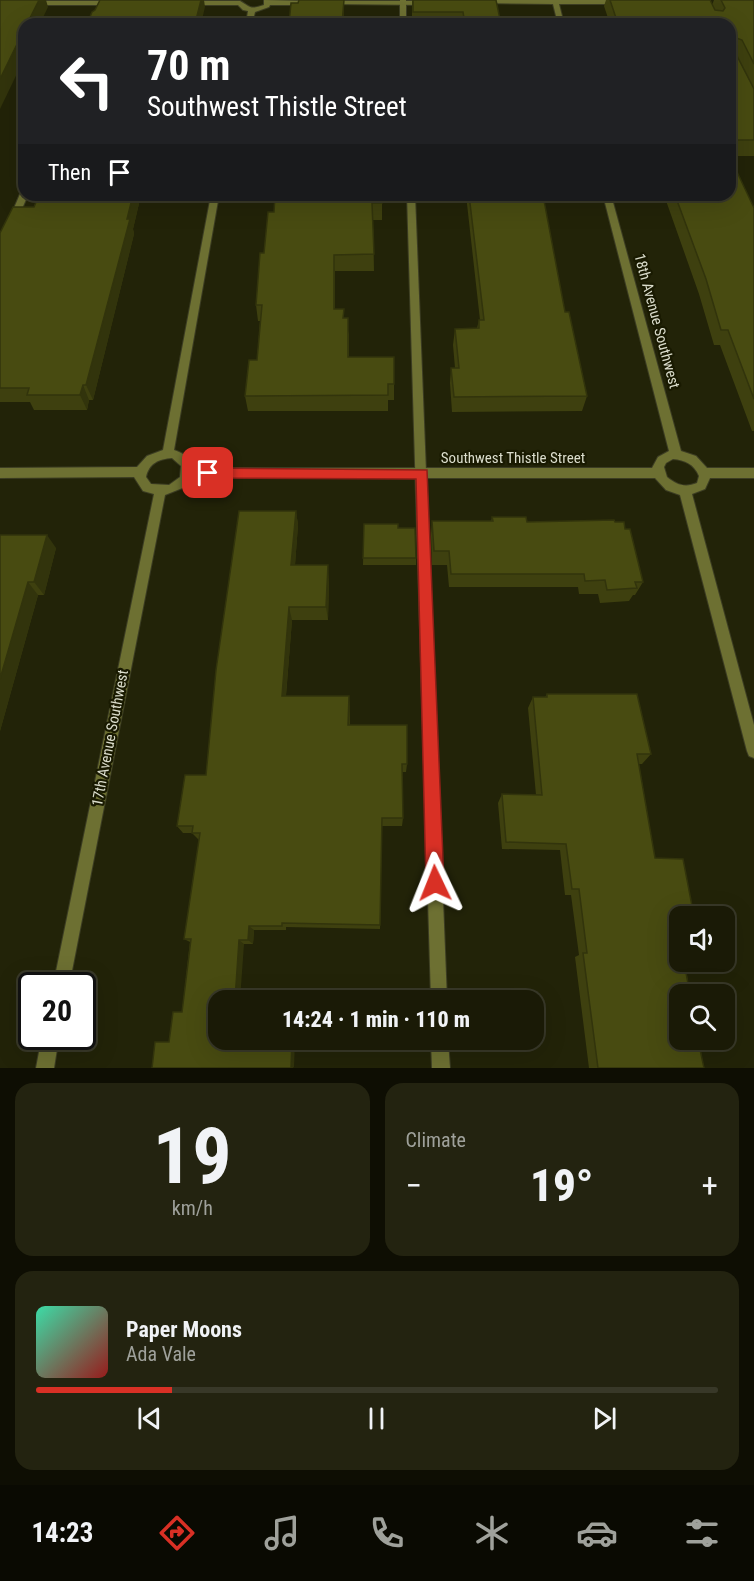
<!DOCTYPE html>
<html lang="en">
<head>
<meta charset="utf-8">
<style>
  body { margin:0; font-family:"Roboto Condensed",sans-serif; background:#232310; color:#f1f3f6; height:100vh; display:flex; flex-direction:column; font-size:22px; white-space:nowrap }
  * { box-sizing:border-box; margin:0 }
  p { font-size:20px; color:#9fa19b }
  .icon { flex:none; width:33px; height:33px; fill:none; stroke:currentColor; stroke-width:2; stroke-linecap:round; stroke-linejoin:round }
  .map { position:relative; height:1068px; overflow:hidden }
  .details { display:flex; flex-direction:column; gap:15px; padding:15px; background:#0e0e03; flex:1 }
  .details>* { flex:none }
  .top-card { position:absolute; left:18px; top:18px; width:718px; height:183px; border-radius:18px; box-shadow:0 6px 24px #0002,0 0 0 2px #383828; background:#202124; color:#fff; overflow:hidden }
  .controls { position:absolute; left:669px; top:906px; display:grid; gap:12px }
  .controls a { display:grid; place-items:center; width:66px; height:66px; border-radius:12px; background:#1a1a06; box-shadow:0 6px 24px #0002,0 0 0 2px #383828; font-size:30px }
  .speed { position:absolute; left:18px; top:972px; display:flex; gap:12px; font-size:30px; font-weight:700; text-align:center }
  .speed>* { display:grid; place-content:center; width:78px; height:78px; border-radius:50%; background:#1a1a06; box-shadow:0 6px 24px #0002,0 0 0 2px #383828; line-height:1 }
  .speed .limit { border:3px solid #111; border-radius:9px; background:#fff; color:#111 }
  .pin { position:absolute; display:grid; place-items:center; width:51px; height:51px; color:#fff; margin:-26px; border-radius:12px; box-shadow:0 3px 9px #0006 }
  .me { position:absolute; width:66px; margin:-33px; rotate:358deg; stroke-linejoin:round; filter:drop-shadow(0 0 4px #0008) }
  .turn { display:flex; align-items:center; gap:21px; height:126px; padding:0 30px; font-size:27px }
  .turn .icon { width:78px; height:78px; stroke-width:2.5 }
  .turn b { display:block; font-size:42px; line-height:51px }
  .then { display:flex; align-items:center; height:57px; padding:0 30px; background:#0003; gap:12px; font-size:22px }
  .big { font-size:45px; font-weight:800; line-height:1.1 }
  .details .tile { flex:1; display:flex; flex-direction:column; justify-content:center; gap:9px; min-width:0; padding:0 21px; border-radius:18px; background:#232310 }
  .details .dial { align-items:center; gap:0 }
  .dial b { font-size:78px; line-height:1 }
  .song { display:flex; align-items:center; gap:18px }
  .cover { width:72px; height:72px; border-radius:9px; background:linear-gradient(135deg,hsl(160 70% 55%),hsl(0 70% 35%)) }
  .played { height:6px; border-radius:3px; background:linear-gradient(90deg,#d93025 20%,#383828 20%) }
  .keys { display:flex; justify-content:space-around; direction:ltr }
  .heat { display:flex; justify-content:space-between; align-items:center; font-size:33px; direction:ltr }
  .details .tiles { flex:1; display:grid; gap:15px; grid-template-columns:1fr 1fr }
  .tile:last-child { grid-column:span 2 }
  .trip { position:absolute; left:208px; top:990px; width:336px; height:60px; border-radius:18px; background:#1a1a06; box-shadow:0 6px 24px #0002,0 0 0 2px #383828; font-weight:800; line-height:60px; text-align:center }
  .menu { display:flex; height:96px; justify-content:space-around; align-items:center; background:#0a0a02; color:#9fa19b }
  .menu .icon { width:42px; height:42px }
  .menu .on { color:#d93025 }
  .menu b { font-size:27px; color:#f1f3f6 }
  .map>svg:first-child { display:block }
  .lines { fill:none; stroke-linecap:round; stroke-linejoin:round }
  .service-casing { stroke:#3c3d23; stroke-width:2 }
  .minor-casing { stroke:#3c3d23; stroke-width:2 }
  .service { fill:#6d7032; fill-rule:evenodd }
  .minor { fill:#6d7032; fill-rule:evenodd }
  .wall { fill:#3e400f }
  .shaded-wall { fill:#32340c }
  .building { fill:#484b11; stroke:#32340c; stroke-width:1.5 }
  .route { fill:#d93025; stroke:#8d1f18; stroke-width:1.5 }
  .labels { text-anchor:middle; stroke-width:4.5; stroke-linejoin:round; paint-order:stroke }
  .street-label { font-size:15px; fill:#dbddcc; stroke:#191a01 }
</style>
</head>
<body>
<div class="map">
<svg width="754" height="1068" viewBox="0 0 754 1068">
  <rect width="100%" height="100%" fill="#222308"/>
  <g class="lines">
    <defs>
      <g id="service">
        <rect x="400" y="0" width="6" height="24"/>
        <polygon points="24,191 24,195 28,195 17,220 13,223 10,222 9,220 20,194"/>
        <polygon points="407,195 415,195 447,1000 431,1000"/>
        <polygon points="431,1040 448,1040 450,1068 432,1068"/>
      </g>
      <g id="minor">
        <path d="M264,0L306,1L309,3L306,5H270L269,7L255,12L252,24H246L248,11L243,10L238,5H190L187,3L190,1H240C251,7 249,10 264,5Z"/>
        <polygon points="482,0 621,0 624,2 621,4 559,4 564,24 558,24 553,4 480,3 479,2"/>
        <polygon points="0,1 113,1 116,3 113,5 0,5"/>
        <polygon points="329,1 426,1 429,3 426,5 327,4 327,2"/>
        <path d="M211,195H219L174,450C183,453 192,458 193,468H652L658,457L669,451L603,195H611L681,451L696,456L707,468H754V478H710L705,489L692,494L754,725V758L749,756L747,751L680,495L666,490L655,478H191L185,487L165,495L69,986H53L154,494L143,491L134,477L0,478V468L137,467L147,456L163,450ZM172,458L181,466L180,477L169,485L151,484L146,477C149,463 159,459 172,458ZM673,459C685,460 694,464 699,476L697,483C685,488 677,485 667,477L664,467L666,463Z"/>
        <polygon points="42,1036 59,1036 54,1068 36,1068"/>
      </g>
    </defs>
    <!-- service casing -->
    <use href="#service" class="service-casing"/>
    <!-- minor casing -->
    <use href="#minor" class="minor-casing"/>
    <!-- service -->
    <use href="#service" class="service"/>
    <!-- minor -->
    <use href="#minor" class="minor"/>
  </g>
  <!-- wall -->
  <g class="wall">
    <polygon points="412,0 496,0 501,24 412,24"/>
    <polygon points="606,0 710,0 712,5 714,0 754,0 754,156 730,156 730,24 610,24 604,6"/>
    <polygon points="39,195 141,195 133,229 134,234 93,400 89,400 87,410 34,410 30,402 0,402 0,233 34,207"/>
    <polygon points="382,195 382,220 373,220 374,271 335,271 335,309 344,318 349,334 349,357 394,384 394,400 388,400 388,411 248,411 245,396 257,360 260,321 258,321 256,305 264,253 274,212"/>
    <polygon points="466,195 543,195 565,312 587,396 582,411 452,412 450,383 451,368 455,368 453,345 455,329 477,328 479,320 480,320"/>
    <polygon points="664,195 730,195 754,208 754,431 752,431 720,345 714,345 699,294"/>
    <polygon points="296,511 298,525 295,565 329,579 328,620 292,620 286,696 350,706 350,725 407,764 406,772 402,772 403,818 402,826 382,826 380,929 286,927 286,930 254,930 253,944 244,944 219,1000 294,1067 291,1068 169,1042 182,1012 190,942 184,939 199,840 192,833 183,833 177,826 206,775"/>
    <polygon points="492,517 527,522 615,522 625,529 643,582 635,595 633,595 629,601 600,603 598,594 579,594 578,587 449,587 447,565 432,565 431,535 432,521 491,521"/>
    <polygon points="364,524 398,528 416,558 416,565 363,565"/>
    <polygon points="0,535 56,548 44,595 38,595 0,731"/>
    <polygon points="547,694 651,754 642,764 639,764 655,858 680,916 680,928 678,927 704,1068 589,1068 575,957 579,955 571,895 565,895 560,850 502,849 498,803 502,794 536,795 528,708 533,697 545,697"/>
  </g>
  <!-- shaded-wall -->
  <g class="shaded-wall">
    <polygon points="39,0 46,0 48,7 40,24 27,24"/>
    <polygon points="201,0 204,0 205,7 201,24 195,24"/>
    <polygon points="344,0 344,24 342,24"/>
    <polygon points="24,30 24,59 0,109 0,79"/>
    <polygon points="133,195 141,195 133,229 134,234 93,400 86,385"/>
    <polygon points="83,385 89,400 87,410 80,395"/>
    <polygon points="296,511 298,525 294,578 291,565"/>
    <polygon points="47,535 56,548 44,595 34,582"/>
    <polygon points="328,565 329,579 328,620 326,607"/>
    <polygon points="28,582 38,595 0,731 0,679"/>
    <polygon points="289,607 292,620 285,706 282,696"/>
    <polygon points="349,696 350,706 349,734 348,725"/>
    <polygon points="249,926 254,930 253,944 248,940"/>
    <polygon points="239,940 244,944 240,1000 235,1000"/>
    <polygon points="292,1040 295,1040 294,1067 291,1068"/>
  </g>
  <!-- building -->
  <g class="building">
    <polygon points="0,0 39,0 27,24 24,24 24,30 0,79"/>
    <polygon points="100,0 201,0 195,24 87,24 92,12 95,10"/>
    <polygon points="299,0 344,0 342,24 289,24 291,3 298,3"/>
    <polygon points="413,0 496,0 501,24 465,24 463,12 413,12"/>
    <polygon points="610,0 710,0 715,10 723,11 725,8 721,0 754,0 754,64 742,40 734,37 734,50 754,89 754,140 730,140 730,24 618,24"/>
    <polygon points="730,157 754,208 754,399 728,330 721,330 706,279 675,195 730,195"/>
    <polygon points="39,195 133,195 127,219 130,219 86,385 83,385 80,395 27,395 29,388 0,388 0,233 13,207 34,207"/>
    <polygon points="275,195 382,195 382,203 372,203 374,254 334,255 334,309 344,309 343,318 348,318 348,357 394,357 394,384 388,384 388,395 245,396 249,360 257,360 262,305 256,305 260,253 264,253 268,212 274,212"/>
    <polygon points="469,195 543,195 565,312 569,312 587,396 454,397 451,368 459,368 455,329 479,328 479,320 484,320"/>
    <polygon points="239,511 296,511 291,565 328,565 326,607 289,607 282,696 349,696 348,725 407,725 407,764 402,764 403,818 382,818 380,925 282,923 282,926 249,926 248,940 239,940 235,1000 219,1000 219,1040 292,1040 291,1068 152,1068 155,1042 169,1042 173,1012 182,1012 191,939 184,939 200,833 192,833 193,826 177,826 185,775 206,775 216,670"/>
    <polygon points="492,517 526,517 527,522 614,520 615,522 624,522 625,529 630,529 643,582 635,582 637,588 607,590 605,580 585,581 584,574 451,574 449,551 434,551 432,521 493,521"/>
    <polygon points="364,524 398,524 398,528 415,528 416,558 363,558"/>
    <polygon points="0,535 47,535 34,582 28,582 0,679"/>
    <polygon points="547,694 637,694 651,754 637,754 655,858 683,859 694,916 680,916 680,923 677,923 680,938 680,962 684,962 690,994 680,994 680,1040 698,1040 704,1068 598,1068 583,953 587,953 579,889 572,889 566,844 506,842 502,794 542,795 533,697 547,697"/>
  </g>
  <!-- route -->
  <polygon class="route" points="208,468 427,470 444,883 441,889 435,892 429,889 426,883 416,479 208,478 201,473"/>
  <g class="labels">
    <!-- street labels -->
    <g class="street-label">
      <text transform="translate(657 321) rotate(75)" y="5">18th Avenue Southwest</text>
      <text x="513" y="463">Southwest Thistle Street</text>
      <text transform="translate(110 738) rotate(-79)" y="5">17th Avenue Southwest</text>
    </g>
  </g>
</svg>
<div class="controls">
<a><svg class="icon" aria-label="sound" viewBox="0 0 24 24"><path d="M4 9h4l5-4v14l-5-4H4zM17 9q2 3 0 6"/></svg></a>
<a><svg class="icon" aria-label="search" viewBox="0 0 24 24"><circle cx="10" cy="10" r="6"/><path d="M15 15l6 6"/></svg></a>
</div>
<div class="speed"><div class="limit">20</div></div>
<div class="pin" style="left:208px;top:473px;background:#d93025"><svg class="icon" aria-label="arrive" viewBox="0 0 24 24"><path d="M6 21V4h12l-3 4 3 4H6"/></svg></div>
<svg class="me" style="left:435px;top:883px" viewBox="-20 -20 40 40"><path d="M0-17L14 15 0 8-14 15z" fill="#d93025" stroke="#fff" stroke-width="4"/></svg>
<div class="trip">14:24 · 1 min · 110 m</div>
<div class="top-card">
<div class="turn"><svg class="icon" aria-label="left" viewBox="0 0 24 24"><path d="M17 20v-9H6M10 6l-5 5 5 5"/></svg><div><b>70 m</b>Southwest Thistle Street</div></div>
<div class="then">Then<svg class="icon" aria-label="arrive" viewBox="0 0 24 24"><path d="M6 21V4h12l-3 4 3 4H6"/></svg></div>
</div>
</div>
<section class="details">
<div class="tiles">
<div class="tile dial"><b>19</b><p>km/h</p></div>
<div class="tile"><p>Climate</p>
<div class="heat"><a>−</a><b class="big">19°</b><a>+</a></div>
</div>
<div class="tile">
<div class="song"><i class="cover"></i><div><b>Paper Moons</b><p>Ada Vale</p></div></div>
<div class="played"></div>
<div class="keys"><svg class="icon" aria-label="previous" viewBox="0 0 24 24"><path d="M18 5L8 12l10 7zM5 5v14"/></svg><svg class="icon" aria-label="pause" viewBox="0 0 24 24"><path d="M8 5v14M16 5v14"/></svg><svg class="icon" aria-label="next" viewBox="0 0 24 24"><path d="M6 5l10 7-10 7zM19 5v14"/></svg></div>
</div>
</div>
</section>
<nav class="menu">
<b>14:23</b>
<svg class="icon on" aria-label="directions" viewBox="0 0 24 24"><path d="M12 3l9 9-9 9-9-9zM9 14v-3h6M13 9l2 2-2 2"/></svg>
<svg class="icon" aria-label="music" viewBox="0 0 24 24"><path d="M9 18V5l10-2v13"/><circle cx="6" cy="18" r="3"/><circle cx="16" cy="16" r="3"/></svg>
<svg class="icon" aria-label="phone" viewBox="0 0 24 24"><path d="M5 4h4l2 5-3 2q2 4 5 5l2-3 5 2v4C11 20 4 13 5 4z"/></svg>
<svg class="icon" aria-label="climate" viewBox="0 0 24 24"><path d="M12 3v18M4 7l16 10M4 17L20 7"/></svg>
<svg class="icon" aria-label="car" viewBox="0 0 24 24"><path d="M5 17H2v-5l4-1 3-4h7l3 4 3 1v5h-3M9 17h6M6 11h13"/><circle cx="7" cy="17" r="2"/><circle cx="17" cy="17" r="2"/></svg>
<svg class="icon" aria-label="filters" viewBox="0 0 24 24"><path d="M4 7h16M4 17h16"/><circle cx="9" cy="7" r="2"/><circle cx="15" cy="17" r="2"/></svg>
</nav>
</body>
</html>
